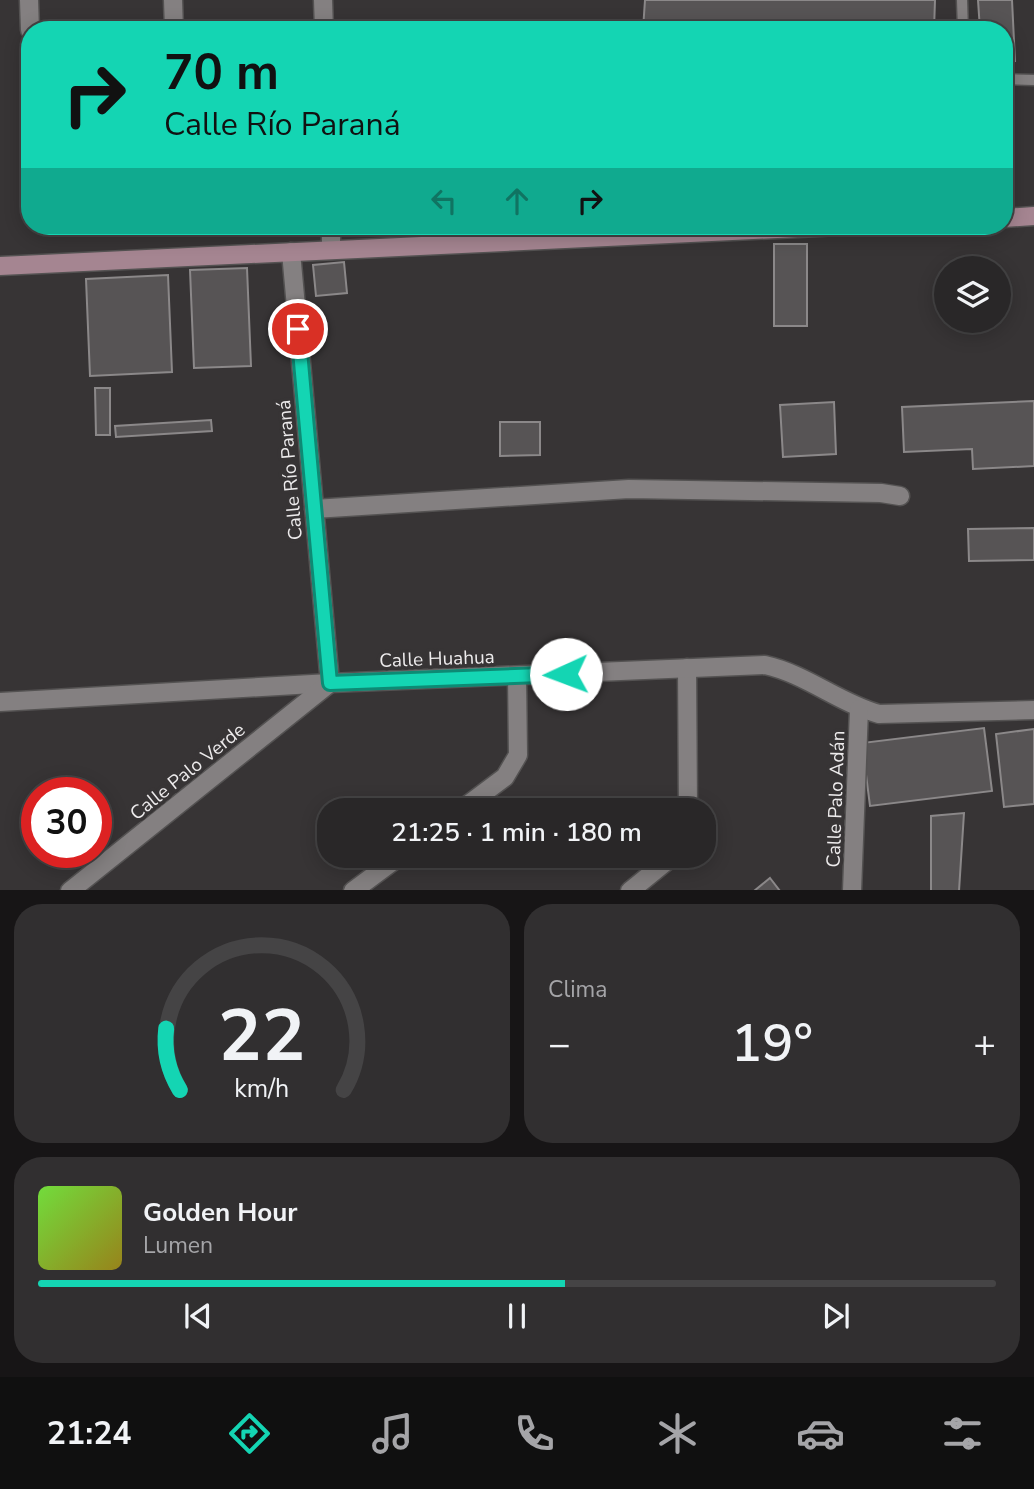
<!DOCTYPE html>
<html lang="es">
<head>
<meta charset="utf-8">
<style>
  body { margin:0; font-family:"Nunito Sans",sans-serif; background:#312f30; color:#f1f3f6; height:100vh; display:flex; flex-direction:column; font-size:26px; white-space:nowrap }
  * { box-sizing:border-box; margin:0 }
  p { font-size:23px; color:#a5a5a8 }
  .icon { flex:none; width:38px; height:38px; fill:none; stroke:currentColor; stroke-width:2; stroke-linecap:round; stroke-linejoin:round }
  .map { position:relative; height:890px; overflow:hidden }
  .side { display:flex; flex-direction:column; gap:14px; padding:14px; background:#171516; flex:1 }
  .side>* { flex:none }
  .top-card { position:absolute; left:21px; top:21px; width:992px; height:214px; border-radius:28px; box-shadow:0 4px 18px #0003,0 0 0 2px #454445; background:#14d5b3; color:#111; overflow:hidden }
  .fabs { position:absolute; left:934px; top:256px; display:grid; gap:14px }
  .fabs a { display:grid; place-items:center; width:77px; height:77px; border-radius:50%; background:#292728; box-shadow:0 4px 18px #0003,0 0 0 2px #454445; font-size:35px }
  .speed { position:absolute; left:21px; top:777px; display:flex; gap:14px; font-size:35px; font-weight:700; text-align:center }
  .speed>* { display:grid; place-content:center; width:91px; height:91px; border-radius:50%; background:#292728; box-shadow:0 4px 18px #0003,0 0 0 2px #454445; line-height:1 }
  .speed .limit { border:10px solid #d22; background:#fff; color:#111 }
  .pin { position:absolute; display:grid; place-items:center; width:60px; height:60px; color:#fff; margin:-30px; border:4px solid #fff; border-radius:50%; box-shadow:0 2px 7px #0007 }
  .me { position:absolute; width:77px; margin:-38px; rotate:268deg; stroke-linejoin:round; filter:drop-shadow(0 0 5px #0008) }
  .turn { display:flex; align-items:center; gap:24px; height:147px; padding:0 28px; font-size:32px }
  .turn .icon { width:91px; height:91px; stroke-width:2.5 }
  .turn b { display:block; font-size:49px; line-height:60px }
  .lanes { display:flex; align-items:center; height:66px; padding:0 28px; background:#0003; justify-content:center; gap:35px; direction:ltr }
  .lanes .off { opacity:.35 }
  .big { font-size:52px; font-weight:600; line-height:1.1 }
  .side .tile { flex:1; display:flex; flex-direction:column; justify-content:center; gap:10px; min-width:0; padding:0 24px; border-radius:28px; background:#312f30 }
  .side .dial { align-items:center; gap:0 }
  .dial svg { height:182px; overflow:visible; fill:none; stroke:#454445; stroke-width:7; stroke-linecap:round; text-anchor:middle }
  .dial text { fill:#f1f3f6; stroke:none }
  .song { display:flex; align-items:center; gap:21px }
  .cover { width:84px; height:84px; border-radius:10px; background:linear-gradient(135deg,hsl(100 70% 55%),hsl(50 70% 35%)) }
  .played { height:7px; border-radius:4px; background:linear-gradient(90deg,#14d5b3 55%,#454445 55%) }
  .keys { display:flex; justify-content:space-around; direction:ltr }
  .heat { display:flex; justify-content:space-between; align-items:center; font-size:38px; direction:ltr }
  .side .tiles { flex:1; display:grid; gap:14px; grid-template-columns:1fr 1fr }
  .tile:last-child { grid-column:span 2 }
  .trip { position:absolute; left:317px; top:798px; width:399px; height:70px; border-radius:28px; background:#292728; box-shadow:0 4px 18px #0003,0 0 0 2px #454445; font-weight:600; line-height:70px; text-align:center }
  .tabs { display:flex; height:112px; justify-content:space-around; align-items:center; background:#101010; color:#a5a5a8 }
  .tabs .icon { width:49px; height:49px }
  .tabs .active { color:#14d5b3 }
  .tabs b { font-size:32px; color:#f1f3f6 }
  .map>svg:first-child { display:block }
  .building { fill:#575455; stroke:#8b8889; stroke-width:2 }
  .lines { fill:none; stroke-linecap:round; stroke-linejoin:round }
  .lane-casing { stroke:#545252; stroke-width:13 }
  .street-casing { stroke:#545252; stroke-width:21 }
  .secondary-casing { stroke:#545252; stroke-width:21 }
  .lane { stroke:#848081; stroke-width:10 }
  .street { stroke:#848081; stroke-width:18 }
  .secondary { stroke:#a58591; stroke-width:18 }
  .route-casing { stroke:#0d8a74; stroke-width:18 }
  .route { stroke:#14d5b3; stroke-width:12 }
  .labels { text-anchor:middle; stroke-width:7; stroke-linejoin:round; paint-order:stroke }
  .street-label { font-size:19px; fill:#edebec; stroke:#373435 }
</style>
</head>
<body>
<div class="map">
<svg width="1034" height="891" viewBox="0 0 1034 891">
  <rect width="100%" height="100%" fill="#373435"/>
  <!-- building -->
  <g class="building">
    <polygon points="645,0 935,0 934,30 643,30"/>
    <polygon points="978,0 1012,0 1015,61 1004,62 1004,30 980,30"/>
    <rect x="774" y="244" width="33" height="82"/>
    <polygon points="344,262 347,293 316,296 313,265"/>
    <polygon points="247,268 251,366 194,368 190,270"/>
    <polygon points="168,275 172,372 90,376 86,279"/>
    <polygon points="95,388 110,388 110,435 96,435"/>
    <polygon points="1034,401 1034,466 973,469 972,449 904,452 902,407"/>
    <polygon points="834,402 836,454 783,457 780,405"/>
    <polygon points="211,420 212,431 116,437 115,426"/>
    <polygon points="500,422 540,422 540,455 500,456"/>
    <polygon points="1034,528 1034,560 969,561 968,529"/>
    <polygon points="984,728 992,791 870,806 862,743"/>
    <polygon points="1034,729 1034,804 1004,807 996,734"/>
    <polygon points="964,813 959,891 931,891 931,816"/>
    <polygon points="770,878 780,891 754,891"/>
  </g>
  <g class="lines">
    <defs>
      <g id="lane">
        <polyline points="962,0 963,30"/>
        <polyline points="1004,79 1034,80"/>
      </g>
      <g id="street">
        <polyline points="29,0 30,30"/>
        <polyline points="173,0 174,30"/>
        <polyline points="323,0 324,30"/>
        <polyline points="331,226 331,250"/>
        <polyline points="314,509 629,489 881,493 900,496"/>
        <polyline points="687,668 688,810"/>
        <path d="M0,702L330,683L765,665C806,674 839,703 879,714L1034,710"/>
        <polyline points="461,810 505,777 518,755 517,676"/>
        <polyline points="70,891 330,683 291,252"/>
        <polyline points="353,891 400,856"/>
        <polyline points="630,891 673,856"/>
        <polyline points="852,891 859,709"/>
      </g>
      <g id="secondary">
        <polyline points="1004,218 1034,216"/>
        <polyline points="0,266 839,226"/>
      </g>
    </defs>
    <!-- lane casing -->
    <use href="#lane" class="lane-casing"/>
    <!-- street casing -->
    <use href="#street" class="street-casing"/>
    <!-- secondary casing -->
    <use href="#secondary" class="secondary-casing"/>
    <!-- lane -->
    <use href="#lane" class="lane"/>
    <!-- street -->
    <use href="#street" class="street"/>
    <!-- secondary -->
    <use href="#secondary" class="secondary"/>
  </g>
  <g class="lines">
    <defs>
      <polyline id="route" points="298,329 330,683 566,674"/>
    </defs>
    <!-- route casing -->
    <use href="#route" class="route-casing"/>
    <!-- route -->
    <use href="#route" class="route"/>
  </g>
  <g class="labels">
    <!-- street labels -->
    <g class="street-label">
      <text transform="translate(289 470) rotate(-95)" y="7">Calle Río Paraná</text>
      <text transform="translate(437 658) rotate(-2)" y="7">Calle Huahua</text>
      <text transform="translate(187 771) rotate(-39)" y="7">Calle Palo Verde</text>
      <text transform="translate(835 799) rotate(-88)" y="7">Calle Palo Adán</text>
    </g>
  </g>
</svg>
<div class="fabs">
<a><svg class="icon" aria-label="layers" viewBox="0 0 24 24"><path d="M12 4l9 5-9 5-9-5zM3 14l9 5 9-5"/></svg></a>
</div>
<div class="speed"><div class="limit">30</div></div>
<div class="pin" style="left:298px;top:329px;background:#d93025"><svg class="icon" aria-label="arrive" viewBox="0 0 24 24"><path d="M6 21V4h12l-3 4 3 4H6"/></svg></div>
<svg class="me" style="left:566px;top:674px" viewBox="-20 -20 40 40"><circle r="19" fill="#fff"/><path d="M0-13L10 11 0 6-10 11z" fill="#14d5b3"/></svg>
<div class="trip">21:25 · 1 min · 180 m</div>
<div class="top-card">
<div class="turn"><svg class="icon" aria-label="right" viewBox="0 0 24 24"><path d="M7 20v-9h11M14 6l5 5-5 5"/></svg><div><b>70 m</b>Calle Río Paraná</div></div>
<div class="lanes"><svg class="icon off" aria-label="left" viewBox="0 0 24 24"><path d="M17 20v-9H6M10 6l-5 5 5 5"/></svg><svg class="icon off" aria-label="ahead" viewBox="0 0 24 24"><path d="M12 20V5M6 11l6-6 6 6"/></svg><svg class="icon" aria-label="right" viewBox="0 0 24 24"><path d="M7 20v-9h11M14 6l5 5-5 5"/></svg></div>
</div>
</div>
<section class="side">
<div class="tiles">
<div class="tile dial"><svg viewBox="0 0 100 80">
<path d="M14 69A42 42 0 1 1 86 69"/>
<path d="M14 69A42 42 0 0 1 8 42" stroke="#14d5b3"/>
<text x="50" y="56" font-size="32" font-weight="700">22</text>
<text x="50" y="72" font-size="11">km/h</text>
</svg></div>
<div class="tile"><p>Clima</p>
<div class="heat"><a>−</a><b class="big">19°</b><a>+</a></div>
</div>
<div class="tile">
<div class="song"><i class="cover"></i><div><b>Golden Hour</b><p>Lumen</p></div></div>
<div class="played"></div>
<div class="keys"><svg class="icon" aria-label="previous" viewBox="0 0 24 24"><path d="M18 5L8 12l10 7zM5 5v14"/></svg><svg class="icon" aria-label="pause" viewBox="0 0 24 24"><path d="M8 5v14M16 5v14"/></svg><svg class="icon" aria-label="next" viewBox="0 0 24 24"><path d="M6 5l10 7-10 7zM19 5v14"/></svg></div>
</div>
</div>
</section>
<nav class="tabs">
<b>21:24</b>
<svg class="icon active" aria-label="directions" viewBox="0 0 24 24"><path d="M12 3l9 9-9 9-9-9zM9 14v-3h6M13 9l2 2-2 2"/></svg>
<svg class="icon" aria-label="music" viewBox="0 0 24 24"><path d="M9 18V5l10-2v13"/><circle cx="6" cy="18" r="3"/><circle cx="16" cy="16" r="3"/></svg>
<svg class="icon" aria-label="phone" viewBox="0 0 24 24"><path d="M5 4h4l2 5-3 2q2 4 5 5l2-3 5 2v4C11 20 4 13 5 4z"/></svg>
<svg class="icon" aria-label="climate" viewBox="0 0 24 24"><path d="M12 3v18M4 7l16 10M4 17L20 7"/></svg>
<svg class="icon" aria-label="car" viewBox="0 0 24 24"><path d="M5 17H2v-5l4-1 3-4h7l3 4 3 1v5h-3M9 17h6M6 11h13"/><circle cx="7" cy="17" r="2"/><circle cx="17" cy="17" r="2"/></svg>
<svg class="icon" aria-label="filters" viewBox="0 0 24 24"><path d="M4 7h16M4 17h16"/><circle cx="9" cy="7" r="2"/><circle cx="15" cy="17" r="2"/></svg>
</nav>
</body>
</html>
